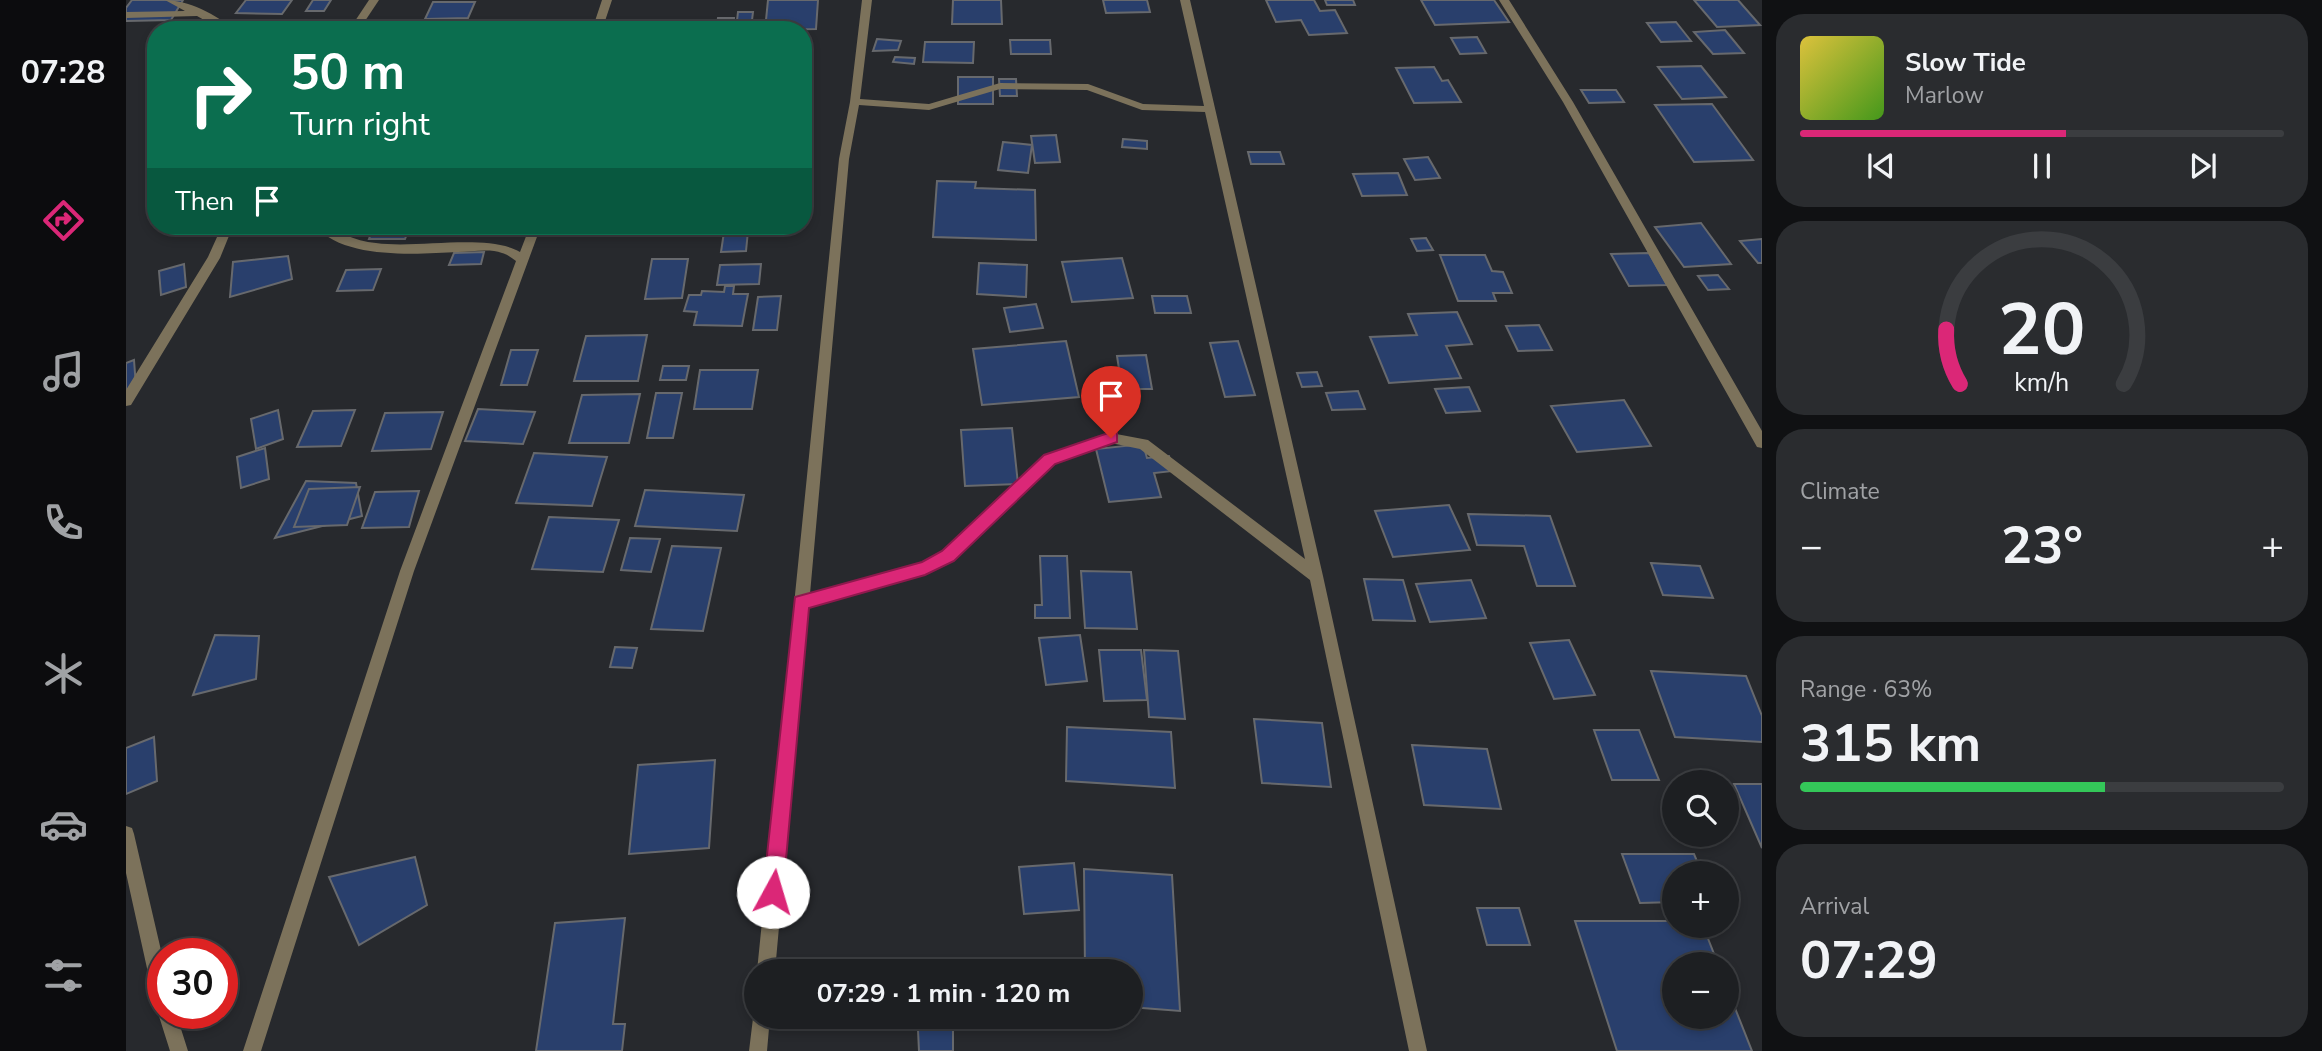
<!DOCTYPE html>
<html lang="en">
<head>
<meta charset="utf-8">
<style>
  body { margin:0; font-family:"Nunito Sans",sans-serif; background:#2a2c2f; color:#f1f3f6; height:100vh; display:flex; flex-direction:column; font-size:26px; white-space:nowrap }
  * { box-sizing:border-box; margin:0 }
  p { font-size:23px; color:#a0a2a5 }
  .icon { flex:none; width:38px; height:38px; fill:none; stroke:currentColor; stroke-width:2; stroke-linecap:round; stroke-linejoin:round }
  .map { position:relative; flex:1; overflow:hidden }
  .details { display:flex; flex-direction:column; gap:14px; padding:14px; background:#101113; width:560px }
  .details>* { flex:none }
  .banner { position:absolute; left:21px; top:21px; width:665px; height:214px; border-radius:28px; box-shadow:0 4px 10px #0003,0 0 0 2px #3b3d40; background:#0b6e4f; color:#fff; overflow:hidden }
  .tools { position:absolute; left:1536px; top:770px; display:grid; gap:14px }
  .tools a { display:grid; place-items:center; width:77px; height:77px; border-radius:50%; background:#1d1f22; box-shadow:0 4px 10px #0003,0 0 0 2px #3b3d40; font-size:35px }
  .speed { position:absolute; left:21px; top:938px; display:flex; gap:14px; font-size:35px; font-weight:700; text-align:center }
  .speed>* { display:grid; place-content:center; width:91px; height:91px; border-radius:50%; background:#1d1f22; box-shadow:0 4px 10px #0003,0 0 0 2px #3b3d40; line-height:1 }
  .speed .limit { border:10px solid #d22; background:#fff; color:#111 }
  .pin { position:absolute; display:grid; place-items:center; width:60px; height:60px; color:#fff; margin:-72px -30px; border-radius:50% 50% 50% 0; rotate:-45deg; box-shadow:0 0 7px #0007 }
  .pin .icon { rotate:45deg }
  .me { position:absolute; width:77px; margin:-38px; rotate:6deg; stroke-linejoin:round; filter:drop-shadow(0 0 5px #0008) }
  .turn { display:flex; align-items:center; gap:24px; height:147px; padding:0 28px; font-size:32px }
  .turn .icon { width:91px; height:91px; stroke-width:2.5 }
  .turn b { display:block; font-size:49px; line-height:60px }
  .then { display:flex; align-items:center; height:66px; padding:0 28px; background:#0003; gap:14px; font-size:26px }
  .big { font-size:52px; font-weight:700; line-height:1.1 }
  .details .card { flex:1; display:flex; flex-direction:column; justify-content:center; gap:10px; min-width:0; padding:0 24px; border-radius:28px; background:#2a2c2f }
  .details .dial { align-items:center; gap:0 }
  .dial svg { height:182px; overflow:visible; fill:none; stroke:#3b3d40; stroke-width:7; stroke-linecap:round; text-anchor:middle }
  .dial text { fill:#f1f3f6; stroke:none }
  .song { display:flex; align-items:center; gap:21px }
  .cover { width:84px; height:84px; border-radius:10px; background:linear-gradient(135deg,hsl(50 70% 55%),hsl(100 70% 35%)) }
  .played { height:7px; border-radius:4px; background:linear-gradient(90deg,#db2777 55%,#3b3d40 55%) }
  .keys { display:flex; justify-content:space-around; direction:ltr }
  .heat { display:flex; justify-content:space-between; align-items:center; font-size:38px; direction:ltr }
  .charge { height:10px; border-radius:5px; background:linear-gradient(90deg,#34c759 63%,#3b3d40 0) }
  .trip { position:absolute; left:618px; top:959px; width:399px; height:70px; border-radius:35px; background:#1d1f22; box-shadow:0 4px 10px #0003,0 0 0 2px #3b3d40; font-weight:700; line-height:70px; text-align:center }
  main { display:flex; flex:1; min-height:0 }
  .tabs { display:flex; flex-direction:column; width:126px; justify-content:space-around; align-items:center; background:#0c0c0e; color:#a0a2a5 }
  .tabs .icon { width:49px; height:49px }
  .tabs .selected { color:#db2777 }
  .tabs b { font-size:32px; color:#f1f3f6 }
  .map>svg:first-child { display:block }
  .building { fill:#293f6c; stroke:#67696d; stroke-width:2 }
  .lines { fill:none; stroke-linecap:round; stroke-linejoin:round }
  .street { fill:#7c725b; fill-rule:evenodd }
  .route { fill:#db2777; stroke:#8e194d; stroke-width:2 }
</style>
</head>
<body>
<main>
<nav class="tabs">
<b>07:28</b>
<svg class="icon selected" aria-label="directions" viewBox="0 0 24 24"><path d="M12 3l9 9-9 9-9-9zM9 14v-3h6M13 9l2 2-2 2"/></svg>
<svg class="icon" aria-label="music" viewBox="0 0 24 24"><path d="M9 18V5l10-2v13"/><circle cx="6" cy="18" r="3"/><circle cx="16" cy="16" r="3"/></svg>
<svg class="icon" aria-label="phone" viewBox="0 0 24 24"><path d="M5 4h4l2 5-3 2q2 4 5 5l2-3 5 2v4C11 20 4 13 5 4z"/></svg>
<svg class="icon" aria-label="climate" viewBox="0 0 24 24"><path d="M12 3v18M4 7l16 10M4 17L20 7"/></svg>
<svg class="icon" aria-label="car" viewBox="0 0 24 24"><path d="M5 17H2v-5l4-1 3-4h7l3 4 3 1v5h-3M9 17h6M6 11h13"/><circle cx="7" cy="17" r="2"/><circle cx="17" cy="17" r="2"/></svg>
<svg class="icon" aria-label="filters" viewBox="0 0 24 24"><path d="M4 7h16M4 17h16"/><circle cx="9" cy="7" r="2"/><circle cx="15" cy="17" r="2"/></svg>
</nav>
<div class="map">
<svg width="1636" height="1051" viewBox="0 0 1636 1051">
  <rect width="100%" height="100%" fill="#27292d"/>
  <!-- building -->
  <g class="building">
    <polygon points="6,0 57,0 45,20 0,21 0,8"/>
    <polygon points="120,0 166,0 156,14 110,13"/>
    <polygon points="187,0 205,0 198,11 180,11"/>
    <polygon points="642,0 692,0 690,29 639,30"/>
    <polygon points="827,0 875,0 876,24 826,24"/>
    <polygon points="977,0 1021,0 1024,12 980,13"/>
    <polygon points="1140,0 1188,0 1194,11 1209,10 1221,33 1183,35 1175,20 1150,22"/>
    <polygon points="1199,0 1227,0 1229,5 1201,5"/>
    <polygon points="1295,0 1368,0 1383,22 1309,25"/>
    <polygon points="1568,0 1612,0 1634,25 1591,27"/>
    <polygon points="307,2 349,2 342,18 299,19"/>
    <polygon points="612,12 627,12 625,28 610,29"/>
    <polygon points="592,18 608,18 607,30 590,30"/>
    <polygon points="1550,22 1565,41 1535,42 1521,23"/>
    <polygon points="1599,30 1618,53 1587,54 1568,32"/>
    <polygon points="1351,37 1360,53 1334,54 1325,38"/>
    <polygon points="751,39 775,41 772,50 747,51"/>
    <polygon points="884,40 924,40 925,54 885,54"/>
    <polygon points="799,42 848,42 847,63 797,62"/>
    <polygon points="769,57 789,58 788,64 767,62"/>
    <polygon points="1575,66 1600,97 1556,99 1532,67"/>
    <polygon points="1308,67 1316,81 1322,80 1335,102 1288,103 1270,68"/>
    <rect x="832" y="77" width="35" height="27"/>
    <polygon points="873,79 890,79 891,96 874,96"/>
    <polygon points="1455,90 1490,90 1498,102 1463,103"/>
    <polygon points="1586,104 1627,160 1568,162 1529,105"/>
    <polygon points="930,135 934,162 909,163 905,136"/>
    <polygon points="997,139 1021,141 1021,149 996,147"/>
    <polygon points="877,142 906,145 902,173 872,170"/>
    <polygon points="1122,152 1154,152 1158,164 1125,164"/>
    <polygon points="1302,157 1314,178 1289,180 1278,159"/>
    <polygon points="1272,173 1281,195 1236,196 1227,174"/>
    <polygon points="811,181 850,182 849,188 909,190 910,240 807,237"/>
    <polygon points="1575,223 1605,264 1558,267 1529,227"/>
    <polygon points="248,226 284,226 279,239 243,239"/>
    <polygon points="340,226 373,226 370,235 337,236"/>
    <polygon points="537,226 560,226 559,230 536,231"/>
    <polygon points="622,231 620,251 595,252 598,232"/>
    <polygon points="1300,238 1307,250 1291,251 1285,239"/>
    <polygon points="1636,239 1636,263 1632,263 1614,241"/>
    <polygon points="358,252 355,264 323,265 328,253"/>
    <polygon points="1523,253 1541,285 1503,286 1485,254"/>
    <polygon points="1314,255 1359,255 1366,271 1377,272 1386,293 1367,293 1370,301 1332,301"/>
    <polygon points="162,256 166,279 104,297 107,262"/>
    <polygon points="996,258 1007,298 946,302 936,262"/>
    <polygon points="526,259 562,259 556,298 519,299"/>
    <polygon points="853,263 901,265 900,297 851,294"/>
    <polygon points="58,264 60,287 35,295 33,271"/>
    <polygon points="635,264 633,284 591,285 594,265"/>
    <polygon points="255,269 247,290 211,291 220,270"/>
    <polygon points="1592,275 1603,289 1582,290 1572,276"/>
    <polygon points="599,286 608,286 607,294 622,294 616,326 568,325 571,312 558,311 563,295 575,295 576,291 598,292"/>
    <polygon points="655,296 651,330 627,330 632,297"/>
    <polygon points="1026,296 1061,296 1065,313 1029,313"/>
    <polygon points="910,304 917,328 884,332 878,308"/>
    <polygon points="1331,312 1346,344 1320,346 1335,378 1263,383 1244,337 1291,335 1282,314"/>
    <polygon points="1413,325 1426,350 1392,351 1380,326"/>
    <polygon points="521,335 512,381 448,381 460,336"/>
    <polygon points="940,341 953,397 856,405 847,349"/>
    <polygon points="1112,341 1129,395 1099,397 1084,343"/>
    <polygon points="385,350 412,350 401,385 375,385"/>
    <polygon points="1020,355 1026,389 996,389 991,356"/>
    <polygon points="8,360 10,387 0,390 0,363"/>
    <polygon points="537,366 563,366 560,380 534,380"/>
    <polygon points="574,370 632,370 626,409 568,409"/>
    <polygon points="1191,372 1196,386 1176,387 1171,373"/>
    <polygon points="1343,387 1354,411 1320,413 1309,389"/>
    <polygon points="1232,391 1239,409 1206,410 1200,393"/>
    <polygon points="530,393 556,393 547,438 521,438"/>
    <polygon points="514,394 503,443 443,443 456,395"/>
    <polygon points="1498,400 1525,446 1451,452 1425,406"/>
    <polygon points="352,409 409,412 397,444 339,441"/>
    <polygon points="152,410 157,439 130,449 125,419"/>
    <polygon points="229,410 215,446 171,447 187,411"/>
    <polygon points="317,412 305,449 246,451 259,413"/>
    <polygon points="886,428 892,484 839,486 835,430"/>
    <polygon points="1017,444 1021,458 1043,456 1047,471 1028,473 1035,497 983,502 970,449"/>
    <polygon points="139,448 143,479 115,488 111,457"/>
    <polygon points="408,453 481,457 466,506 390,503"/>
    <polygon points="180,481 230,483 236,516 149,538"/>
    <polygon points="234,487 221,525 168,527 183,489"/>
    <polygon points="519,490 618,495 611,531 509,526"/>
    <polygon points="293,491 283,527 236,528 249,492"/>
    <polygon points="1323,505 1344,550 1267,557 1249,511"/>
    <polygon points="1342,514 1424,516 1449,586 1411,586 1398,546 1351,545"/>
    <polygon points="423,517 493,520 477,572 406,569"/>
    <polygon points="504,538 534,539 525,572 495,570"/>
    <polygon points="546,546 595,548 577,631 525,629"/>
    <polygon points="914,556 941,556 944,618 909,618 909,605 916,605"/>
    <polygon points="1525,563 1574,566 1587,598 1537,595"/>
    <polygon points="955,571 1005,572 1011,629 959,628"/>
    <polygon points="1238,579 1277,580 1289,621 1247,620"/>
    <polygon points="1345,580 1360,618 1304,622 1290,584"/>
    <polygon points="89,635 133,636 130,679 67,695"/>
    <polygon points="954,635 961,681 920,685 913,638"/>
    <polygon points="1443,640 1469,695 1428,699 1404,643"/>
    <polygon points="489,647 511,648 506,668 484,667"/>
    <polygon points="973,650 1015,650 1021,700 978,701"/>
    <polygon points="1018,650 1052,651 1059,719 1023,717"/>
    <polygon points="1525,671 1620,676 1636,716 1636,742 1549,737"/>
    <polygon points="1128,719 1196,723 1205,787 1136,783"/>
    <polygon points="941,727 1045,732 1049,788 940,781"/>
    <polygon points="1468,730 1513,730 1533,780 1486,780"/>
    <polygon points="28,737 31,781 0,794 0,748"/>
    <polygon points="1286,745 1361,749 1375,809 1298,805"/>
    <polygon points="589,760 583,848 503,854 512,765"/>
    <polygon points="1608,784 1636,784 1636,848"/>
    <polygon points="1496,854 1568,854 1576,873 1549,873 1549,902 1514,903"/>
    <polygon points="289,857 301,905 233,945 203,877"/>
    <polygon points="948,863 953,910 898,914 893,867"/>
    <polygon points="958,869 1046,875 1054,1011 1004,1007 1004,971 959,971"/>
    <polygon points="1351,908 1393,908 1404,945 1361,945"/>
    <polygon points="499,918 487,1024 499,1024 496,1051 410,1051 429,923"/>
    <polygon points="1449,921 1549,921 1549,926 1577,926 1592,964 1549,964 1549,1017 1601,1017 1601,988 1626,1051 1491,1051"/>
    <polygon points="827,1029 827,1051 793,1051 792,1030"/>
  </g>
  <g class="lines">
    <!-- street -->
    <g class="street">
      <path d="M39,0C61,0 91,14 107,30H96L71,16L0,18V12L59,11Z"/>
      <polygon points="243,0 253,0 233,30 223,30"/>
      <polygon points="476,0 486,0 476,30 466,30"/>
      <path d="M736,0H746L734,99L803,104L874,83L962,84L1017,104L1078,106L1054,0H1064L1197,576L1301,1051H1283L1184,580L1014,449L985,443L929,463L827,560L799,574L682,608L649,971H631L713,159L724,102ZM874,89L961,90L1016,110L1079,112L1179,559L1022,440L985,433L919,455L817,552L796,562L684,594L723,159L733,105L803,110Z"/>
      <polygon points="1373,0 1383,0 1447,102 1636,431 1636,448 1631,447 1437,102"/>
      <polygon points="96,226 107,226 94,258 5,405 0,406 0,390 82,257"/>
      <path d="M189,226C202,225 207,231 219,235C229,239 239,242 250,243C291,249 361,233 394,252L404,226H415L288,571L135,1051H117L274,571L390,261C386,258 381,254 376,253C363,248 345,252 332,252C291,254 219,260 189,226Z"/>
      <polygon points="0,826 6,828 8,834 37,959 37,1013 50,1013 62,1051 44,1051 32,1013 34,1008 31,1006 28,1000 0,873"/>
      <polygon points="628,1010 630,1017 644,1017 641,1051 623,1051"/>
    </g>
  </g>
  <!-- route -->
  <polygon class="route" points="985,432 991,433 991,442 929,464 828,561 799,575 683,608 657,892 654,899 647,902 640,899 637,892 669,597 796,562 816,551 918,455"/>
</svg>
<div class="tools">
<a><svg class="icon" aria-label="search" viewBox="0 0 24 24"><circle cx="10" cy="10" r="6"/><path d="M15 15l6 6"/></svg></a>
<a>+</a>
<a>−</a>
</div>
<div class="speed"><div class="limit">30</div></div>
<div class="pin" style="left:985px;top:438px;background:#d93025"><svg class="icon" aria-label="arrive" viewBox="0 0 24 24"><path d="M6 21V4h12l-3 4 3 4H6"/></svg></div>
<svg class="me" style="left:647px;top:892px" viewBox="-20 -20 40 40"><circle r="19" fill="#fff"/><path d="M0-13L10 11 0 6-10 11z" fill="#db2777"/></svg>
<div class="trip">07:29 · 1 min · 120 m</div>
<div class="banner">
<div class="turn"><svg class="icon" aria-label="right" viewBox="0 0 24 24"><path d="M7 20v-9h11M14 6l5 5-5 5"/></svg><div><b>50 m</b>Turn right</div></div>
<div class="then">Then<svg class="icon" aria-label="arrive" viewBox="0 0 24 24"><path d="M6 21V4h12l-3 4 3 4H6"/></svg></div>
</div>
</div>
<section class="details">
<div class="card">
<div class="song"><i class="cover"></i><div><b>Slow Tide</b><p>Marlow</p></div></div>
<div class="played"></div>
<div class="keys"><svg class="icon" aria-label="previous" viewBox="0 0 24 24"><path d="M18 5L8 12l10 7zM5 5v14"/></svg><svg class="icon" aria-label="pause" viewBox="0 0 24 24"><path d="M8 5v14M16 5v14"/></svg><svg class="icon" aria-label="next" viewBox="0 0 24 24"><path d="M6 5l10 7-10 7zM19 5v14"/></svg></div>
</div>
<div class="card dial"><svg viewBox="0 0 100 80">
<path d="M14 69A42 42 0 1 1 86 69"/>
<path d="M14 69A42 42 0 0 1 8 45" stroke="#db2777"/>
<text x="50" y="56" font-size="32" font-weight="700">20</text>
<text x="50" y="72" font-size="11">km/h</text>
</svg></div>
<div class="card"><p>Climate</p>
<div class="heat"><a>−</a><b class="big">23°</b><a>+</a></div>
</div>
<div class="card"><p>Range · 63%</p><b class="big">315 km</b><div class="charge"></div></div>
<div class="card"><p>Arrival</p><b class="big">07:29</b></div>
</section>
</main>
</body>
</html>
